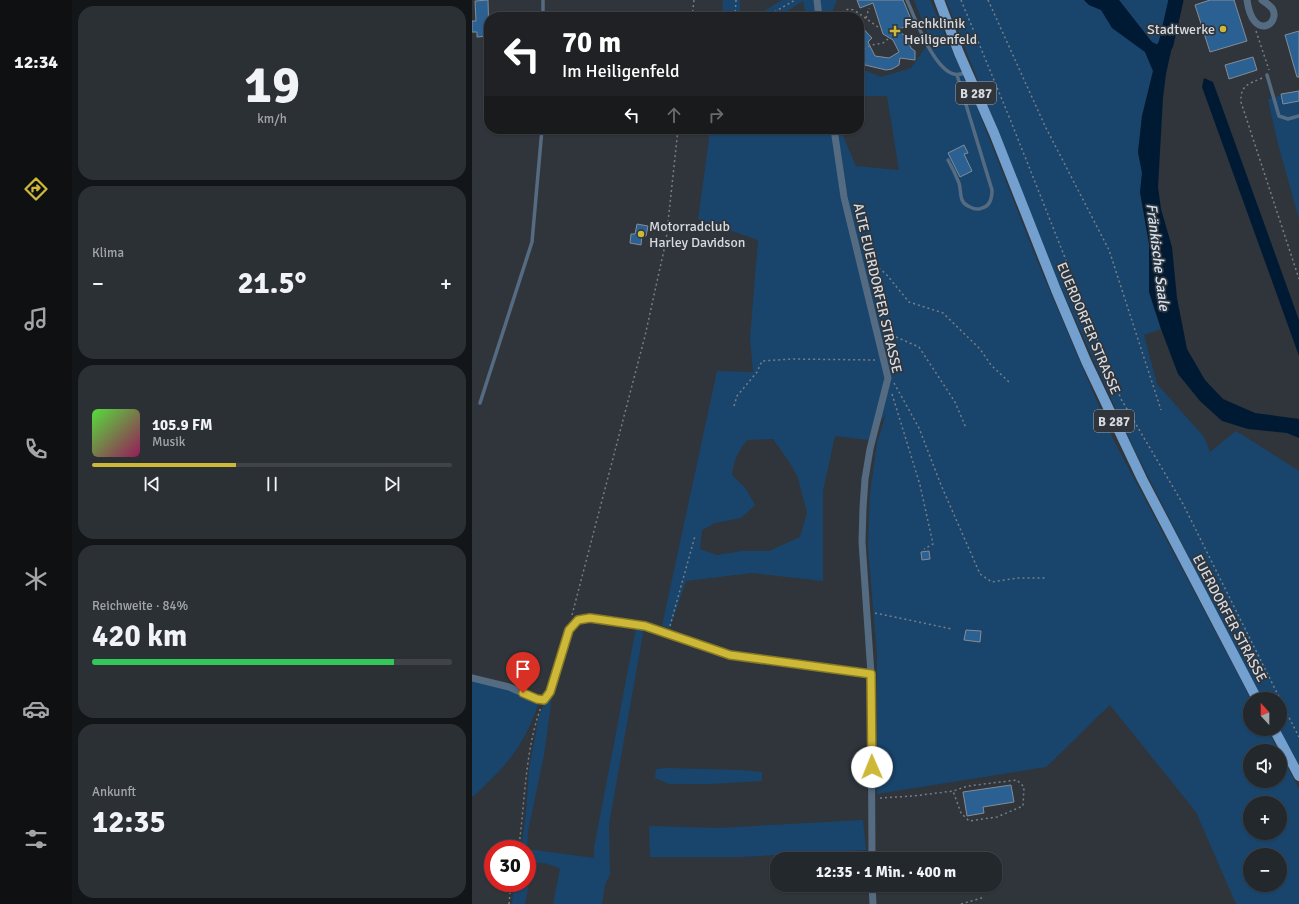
<!DOCTYPE html>
<html lang="de">
<head>
<meta charset="utf-8">
<style>
  body { margin:0; font-family:Signika,sans-serif; background:#2b3034; color:#f1f3f6; height:100vh; display:flex; flex-direction:column; font-size:15px; white-space:nowrap }
  * { box-sizing:border-box; margin:0 }
  p { font-size:13px; color:#a3a6a9 }
  .icon { flex:none; width:22px; height:22px; fill:none; stroke:currentColor; stroke-width:2; stroke-linecap:round; stroke-linejoin:round }
  .map { position:relative; flex:1; overflow:hidden }
  .sheet { display:flex; flex-direction:column; gap:6px; padding:6px; background:#131618; width:400px }
  .sheet>* { flex:none }
  .guide { position:absolute; left:12px; top:12px; width:380px; height:122px; border-radius:16px; box-shadow:0 1px 3px #0004,0 0 0 1px #404448; background:#202124; color:#fff; overflow:hidden }
  .needle { width:26px; rotate:339deg }
  .fabs { position:absolute; left:771px; top:692px; display:grid; gap:8px }
  .fabs a { display:grid; place-items:center; width:44px; height:44px; border-radius:50%; background:#23282c; box-shadow:0 1px 3px #0004,0 0 0 1px #404448; font-size:20px }
  .speed { position:absolute; left:12px; top:840px; display:flex; gap:8px; font-size:20px; font-weight:700; text-align:center }
  .speed>* { display:grid; place-content:center; width:52px; height:52px; border-radius:50%; background:#23282c; box-shadow:0 1px 3px #0004,0 0 0 1px #404448; line-height:1 }
  .speed .limit { border:6px solid #d22; background:#fff; color:#111 }
  .pin { position:absolute; display:grid; place-items:center; width:34px; height:34px; color:#fff; margin:-41px -17px; border-radius:50% 50% 50% 0; rotate:-45deg; box-shadow:0 0 4px #0007 }
  .pin .icon { rotate:45deg }
  .me { position:absolute; width:44px; margin:-22px; rotate:359deg; stroke-linejoin:round; filter:drop-shadow(0 0 3px #0008) }
  .turn { display:flex; align-items:center; gap:14px; height:84px; padding:0 12px; font-size:18px }
  .turn .icon { width:52px; height:52px; stroke-width:2.5 }
  .turn b { display:block; font-size:28px; line-height:34px }
  .lanes { display:flex; align-items:center; height:38px; padding:0 12px; background:#0003; justify-content:center; gap:20px; direction:ltr }
  .lanes .off { opacity:.35 }
  .big { font-size:30px; font-weight:800; line-height:1.1 }
  .sheet .tile { flex:1; display:flex; flex-direction:column; justify-content:center; gap:6px; min-width:0; padding:0 14px; border-radius:16px; background:#2b3034 }
  .sheet .dial { align-items:center; gap:0 }
  .dial b { font-size:52px; line-height:1 }
  .song { display:flex; align-items:center; gap:12px }
  .cover { width:48px; height:48px; border-radius:6px; background:linear-gradient(135deg,hsl(110 70% 55%),hsl(330 70% 35%)) }
  .played { height:4px; border-radius:2px; background:linear-gradient(90deg,#ceb837 40%,#404448 40%) }
  .keys { display:flex; justify-content:space-around; direction:ltr }
  .heat { display:flex; justify-content:space-between; align-items:center; font-size:22px; direction:ltr }
  .charge { height:6px; border-radius:3px; background:linear-gradient(90deg,#34c759 84%,#404448 0) }
  .trip { position:absolute; left:298px; top:852px; width:232px; height:40px; border-radius:16px; background:#23282c; box-shadow:0 1px 3px #0004,0 0 0 1px #404448; font-weight:800; line-height:40px; text-align:center }
  main { display:flex; flex:1; min-height:0 }
  .tabs { display:flex; flex-direction:column; width:72px; justify-content:space-around; align-items:center; background:#0e1012; color:#a3a6a9 }
  .tabs .icon { width:28px; height:28px }
  .tabs .on { color:#ceb837 }
  .tabs b { font-size:18px; color:#f1f3f6 }
  .map>svg:first-child { display:block }
  .green { fill:#19456d; fill-rule:evenodd }
  .water { fill:#001a33 }
  .lines { fill:none; stroke-linecap:round; stroke-linejoin:round }
  .river { stroke:#001a33; stroke-width:15 }
  .building { fill:#2b6093; stroke:#868c93 }
  .path { stroke:#797e83; stroke-width:1.5; stroke-dasharray:2 3; stroke-linecap:butt }
  .service { stroke:#556b82; stroke-width:3.5 }
  .minor { stroke:#556b82; stroke-width:7 }
  .primary { stroke:#73a0ce; stroke-width:10 }
  .route-casing { stroke:#867824; stroke-width:10 }
  .route { stroke:#ceb837; stroke-width:7 }
  .poi-dot { fill:#ceb837; stroke:#2f353b; stroke-width:1.5 }
  .labels { text-anchor:middle; stroke-width:3.5; stroke-linejoin:round; paint-order:stroke }
  .shield { fill:#2f353b; stroke:#a5a8ad; stroke-width:1 }
  .shield-label { font-size:13px; font-weight:bold; fill:#d7dade }
  .poi-label { font-size:14px; fill:#d7dade; stroke:#2f353b; text-anchor:start }
  .street-label { font-size:14px; fill:#d7dade; stroke:#2f353b }
  .water-label { font-size:15px; font-style:italic; fill:#d2e0f0; stroke:#2f353b }
</style>
</head>
<body>
<main>
<nav class="tabs">
<b>12:34</b>
<svg class="icon on" aria-label="directions" viewBox="0 0 24 24"><path d="M12 3l9 9-9 9-9-9zM9 14v-3h6M13 9l2 2-2 2"/></svg>
<svg class="icon" aria-label="music" viewBox="0 0 24 24"><path d="M9 18V5l10-2v13"/><circle cx="6" cy="18" r="3"/><circle cx="16" cy="16" r="3"/></svg>
<svg class="icon" aria-label="phone" viewBox="0 0 24 24"><path d="M5 4h4l2 5-3 2q2 4 5 5l2-3 5 2v4C11 20 4 13 5 4z"/></svg>
<svg class="icon" aria-label="climate" viewBox="0 0 24 24"><path d="M12 3v18M4 7l16 10M4 17L20 7"/></svg>
<svg class="icon" aria-label="car" viewBox="0 0 24 24"><path d="M5 17H2v-5l4-1 3-4h7l3 4 3 1v5h-3M9 17h6M6 11h13"/><circle cx="7" cy="17" r="2"/><circle cx="17" cy="17" r="2"/></svg>
<svg class="icon" aria-label="filters" viewBox="0 0 24 24"><path d="M4 7h16M4 17h16"/><circle cx="9" cy="7" r="2"/><circle cx="15" cy="17" r="2"/></svg>
</nav>
<section class="sheet">
<div class="tile dial"><b>19</b><p>km/h</p></div>
<div class="tile"><p>Klima</p>
<div class="heat"><a>−</a><b class="big">21.5°</b><a>+</a></div>
</div>
<div class="tile">
<div class="song"><i class="cover"></i><div><b>105.9 FM</b><p>Musik</p></div></div>
<div class="played"></div>
<div class="keys"><svg class="icon" aria-label="previous" viewBox="0 0 24 24"><path d="M18 5L8 12l10 7zM5 5v14"/></svg><svg class="icon" aria-label="pause" viewBox="0 0 24 24"><path d="M8 5v14M16 5v14"/></svg><svg class="icon" aria-label="next" viewBox="0 0 24 24"><path d="M6 5l10 7-10 7zM19 5v14"/></svg></div>
</div>
<div class="tile"><p>Reichweite · 84%</p><b class="big">420 km</b><div class="charge"></div></div>
<div class="tile"><p>Ankunft</p><b class="big">12:35</b></div>
</section>
<div class="map">
<svg width="827" height="904" viewBox="0 0 827 904">
  <rect width="100%" height="100%" fill="#2f353b"/>
  <!-- green -->
  <g class="green">
    <polygon points="251,0 268,0 268,17 250,17"/>
    <polygon points="310,0 365,0 359,15 360,17 334,17 331,1 306,17 282,17"/>
    <path d="M442,0H458L504,105L566,263L641,439L779,699H778V729H795L807,751H778V781H808V753L827,789V904H764L724,812L638,705C616,725 596,747 574,767L405,794V654L396,547L398,494L405,443L414,414L396,440L363,436L351,491V581L280,573L214,581L198,628L190,626L245,371L281,372L278,338L286,240L226,219L237,140V129H251L250,134L260,129H368L384,166L427,170L415,96H387V68L409,77L439,68L458,41ZM301,439L318,463L326,478L335,513L328,537L297,551H270L245,555L228,549L230,530L243,523L269,518L283,505L274,489L260,475C263,458 264,455 275,440ZM778,803H808V833H778ZM778,855H808V885H778Z"/>
    <polygon points="474,0 612,0 617,5 629,10 663,44 673,52 681,71 670,116 666,152 670,173 668,193 677,244 677,292 689,329 672,335 685,384 732,437 738,452 764,431 827,471 827,764 807,729 808,699 791,699 766,654 661,447 584,277"/>
    <polygon points="647,0 701,0 688,46 680,42"/>
    <polygon points="827,90 827,219 806,144 796,99"/>
    <path d="M164,628H172L137,824L138,874L133,885L130,904H81L88,869C78,863 69,862 58,863V878L53,904H40L42,883H55V849H49L54,813L57,769L67,716L73,701L80,696L72,755L56,831L55,849L122,858V848Z"/>
    <path d="M0,680L29,687L67,702C60,723 50,744 35,762C26,773 15,783 5,793L0,797Z"/>
    <polygon points="194,768 268,770 290,772 290,781 239,784 197,784 183,778 184,769"/>
    <polygon points="391,820 394,850 269,857 178,857 177,826 246,828"/>
  </g>
  <!-- water -->
  <g class="water">
    <polygon points="612,0 647,0 680,42 688,46 697,32 699,51 694,74 691,98 686,187 689,209 700,247 705,298 715,349 733,380 751,399 783,413 827,419 827,438 815,433 776,429 750,421 728,401 706,374 689,329 677,292 677,244 668,192 670,173 666,152 670,116 681,71 673,52 640,28 629,10 617,5"/>
    <polygon points="732,78 741,82 827,320 827,356 730,87"/>
  </g>
  <g class="lines">
    <!-- river -->
    <polyline class="river" points="690,51 694,44 704,0"/>
  </g>
  <!-- building -->
  <g class="building">
    <polygon points="16,0 17,36 5,37 5,32 0,32 0,21 4,21 3,1"/>
    <polygon points="385,0 431,0 441,24 424,30 434,36 439,48 443,51 443,60 428,58 427,65 420,69 414,70 393,65 392,58 387,48 387,24 400,38 396,42 403,56 417,58 427,52 421,40 411,34 401,3 388,8"/>
    <polygon points="738,0 762,0 775,41 738,52 723,5"/>
    <polygon points="827,31 827,77 825,77 813,35"/>
    <polygon points="781,57 785,70 757,79 753,65"/>
    <polygon points="827,91 827,101 811,104 809,94"/>
    <polygon points="492,145 496,153 492,154 500,171 488,177 476,153"/>
    <polygon points="165,224 176,226 174,236 170,235 169,245 158,243 159,234 163,234"/>
    <polygon points="457,551 458,559 450,560 449,552"/>
    <polygon points="494,630 509,631 508,642 492,640"/>
    <polygon points="539,785 542,802 511,807 512,813 495,816 491,792"/>
  </g>
  <g class="lines">
    <!-- path -->
    <g class="path">
      <polyline points="489,0 538,119 649,399 711,504 808,699"/>
      <polyline points="516,0 573,126 637,250 689,410"/>
      <polyline points="220,17 222,0"/>
      <polyline points="263,17 264,0"/>
      <polyline points="294,17 323,0"/>
      <path d="M368,17C371,10 375,8 382,10L406,27"/>
      <polyline points="394,18 397,8"/>
      <polyline points="784,31 797,70"/>
      <polyline points="387,51 400,45 411,43 416,39"/>
      <path d="M790,78C777,84 768,85 769,102L827,279"/>
      <polyline points="395,259 396,259 414,274 437,302 471,313 508,349 519,365 537,382"/>
      <polyline points="414,337 424,337 447,347 483,402 494,428"/>
      <polyline points="422,383 447,428 469,485 508,574 520,582 545,578 573,578"/>
      <polyline points="420,394 448,485 461,544 452,549"/>
      <polyline points="262,406 265,396 285,372 290,361 319,359 403,360"/>
      <polyline points="403,613 480,629"/>
      <polyline points="100,615 173,336 186,277 194,241 206,129"/>
      <polyline points="198,626 223,536"/>
      <polyline points="808,700 827,737"/>
      <polyline points="408,798 441,796 481,791 496,786 545,780 552,787 551,806 525,817 497,821 489,813 481,791"/>
      <path d="M46,849L48,838C53,795 54,748 69,707"/>
      <polyline points="37,904 39,883"/>
      <polyline points="489,904 513,897"/>
    </g>
    <!-- service -->
    <g class="service">
      <polyline points="71,0 71,17"/>
      <path d="M435,0C443,19 460,64 479,73C484,76 489,74 494,73"/>
      <polyline points="795,75 807,116 816,119 827,116"/>
      <path d="M476,160C480,167 484,175 487,183C490,193 486,202 498,207C502,209 506,210 510,208C519,206 520,197 520,190L485,75"/>
      <polyline points="8,403 60,242 70,129"/>
    </g>
    <!-- minor -->
    <g class="minor">
      <polyline points="345,0 347,17"/>
      <path d="M775,0C781,43 810,23 800,8C797,5 793,2 790,0"/>
      <polyline points="362,129 372,197 416,378 398,449 393,479 391,508 390,542 399,674 400,859"/>
      <polyline points="0,678 37,687 65,699 72,700 79,692 97,629 106,620 117,618 173,626 258,655 399,674"/>
      <polyline points="400,885 401,904"/>
    </g>
    <!-- primary -->
    <g class="primary">
      <polyline points="467,0 487,53 522,133 584,290 614,361 670,479 785,699"/>
      <polyline points="802,729 827,776"/>
    </g>
  </g>
  <g class="lines">
    <defs>
      <polyline id="route" points="51,693 65,699 72,700 78,692 97,630 106,620 118,618 173,626 258,655 399,674 400,767"/>
    </defs>
    <!-- route casing -->
    <use href="#route" class="route-casing"/>
    <!-- route -->
    <use href="#route" class="route"/>
  </g>
  <!-- markers -->
  <g class="poi-dot">
    <circle cx="751" cy="29" r="4"/>
    <path d="M421 25h4v4h4v4h-4v4h-4v-4h-4v-4h4z"/>
    <circle cx="169" cy="234" r="4"/>
  </g>
  <g class="labels">
    <!-- shield labels -->
    <g class="shield">
      <rect x="484" y="82" width="40" height="22" rx="3"/>
      <rect x="622" y="410" width="40" height="22" rx="3"/>
    </g>
    <g class="shield-label">
      <text x="504" y="98">B 287</text>
      <text x="642" y="426">B 287</text>
    </g>
    <!-- poi labels -->
    <g class="poi-label">
      <text x="432" y="28">Fachklinik<tspan x="432" dy="16">Heiligenfeld</tspan></text>
      <text x="743" y="34" text-anchor="end">Stadtwerke</text>
      <text x="177" y="231">Motorradclub<tspan x="177" dy="16">Harley Davidson</tspan></text>
    </g>
    <!-- street labels -->
    <g class="street-label">
      <text transform="translate(406 288) rotate(77)" y="5">ALTE EUERDORFER STRASSE</text>
      <text transform="translate(617 328) rotate(67)" y="5">EUERDORFER STRASSE</text>
      <text transform="translate(758 618) rotate(62)" y="5">EUERDORFER STRASSE</text>
    </g>
    <!-- water labels -->
    <g class="water-label">
      <text transform="translate(686 257) rotate(83)" y="5">Fränkische Saale</text>
    </g>
  </g>
</svg>
<div class="fabs">
<a><svg class="needle" viewBox="-14 -14 28 28"><path d="M0-13l5 13h-10z" fill="#e53935"/><path d="M0 13l5-13h-10z" fill="#a3a6a9"/></svg></a>
<a><svg class="icon" aria-label="sound" viewBox="0 0 24 24"><path d="M4 9h4l5-4v14l-5-4H4zM17 9q2 3 0 6"/></svg></a>
<a>+</a>
<a>−</a>
</div>
<div class="speed"><div class="limit">30</div></div>
<div class="pin" style="left:51px;top:693px;background:#d93025"><svg class="icon" aria-label="arrive" viewBox="0 0 24 24"><path d="M6 21V4h12l-3 4 3 4H6"/></svg></div>
<svg class="me" style="left:400px;top:767px" viewBox="-20 -20 40 40"><circle r="19" fill="#fff"/><path d="M0-13L10 11 0 6-10 11z" fill="#ceb837"/></svg>
<div class="trip">12:35 · 1 Min. · 400 m</div>
<div class="guide">
<div class="turn"><svg class="icon" aria-label="left" viewBox="0 0 24 24"><path d="M17 20v-9H6M10 6l-5 5 5 5"/></svg><div><b>70 m</b>Im Heiligenfeld</div></div>
<div class="lanes"><svg class="icon" aria-label="left" viewBox="0 0 24 24"><path d="M17 20v-9H6M10 6l-5 5 5 5"/></svg><svg class="icon off" aria-label="ahead" viewBox="0 0 24 24"><path d="M12 20V5M6 11l6-6 6 6"/></svg><svg class="icon off" aria-label="right" viewBox="0 0 24 24"><path d="M7 20v-9h11M14 6l5 5-5 5"/></svg></div>
</div>
</div>
</main>
</body>
</html>
